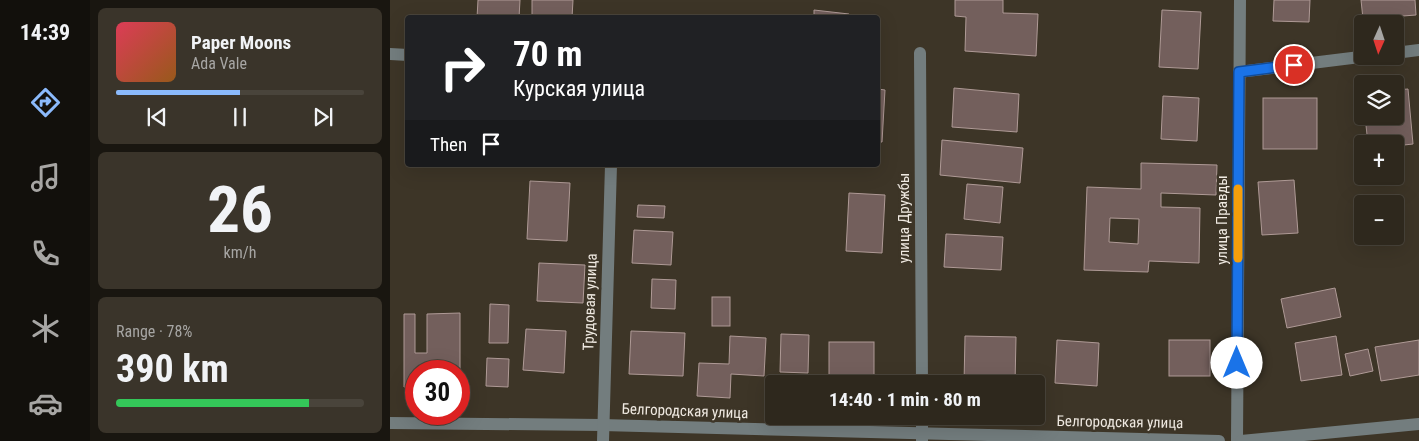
<!DOCTYPE html>
<html lang="en">
<head>
<meta charset="utf-8">
<style>
  body { margin:0; font-family:"Roboto Condensed",sans-serif; background:#3a342a; color:#f1f3f6; height:100vh; display:flex; flex-direction:column; font-size:19px; white-space:nowrap }
  * { box-sizing:border-box; margin:0 }
  p { font-size:16px; color:#a7a6a4 }
  .icon { flex:none; width:28px; height:28px; fill:none; stroke:currentColor; stroke-width:2; stroke-linecap:round; stroke-linejoin:round }
  .map { position:relative; flex:1; overflow:hidden }
  .panel { display:flex; flex-direction:column; gap:8px; padding:8px; background:#191610; width:300px }
  .panel>* { flex:none }
  .banner { position:absolute; left:15px; top:15px; width:475px; height:152px; border-radius:5px; box-shadow:0 5px 20px #0002,0 0 0 1px #49443b; background:#202124; color:#fff; overflow:hidden }
  .needle { width:32px; rotate:183deg }
  .fabs { position:absolute; left:964px; top:15px; display:grid; gap:10px }
  .fabs a { display:grid; place-items:center; width:50px; height:50px; border-radius:5px; background:#2e281d; box-shadow:0 5px 20px #0002,0 0 0 1px #49443b; font-size:25px }
  .speed { position:absolute; left:15px; top:360px; display:flex; gap:10px; font-size:25px; font-weight:700; text-align:center }
  .speed>* { display:grid; place-content:center; width:65px; height:65px; border-radius:50%; background:#2e281d; box-shadow:0 5px 20px #0002,0 0 0 1px #49443b; line-height:1 }
  .speed .limit { border:8px solid #d22; background:#fff; color:#111 }
  .pin { position:absolute; display:grid; place-items:center; width:42px; height:42px; color:#fff; margin:-21px; border:2px solid #fff; border-radius:50%; box-shadow:0 1px 5px #0007 }
  .me { position:absolute; width:55px; margin:-28px; rotate:0deg; stroke-linejoin:round; filter:drop-shadow(0 0 4px #0008) }
  .turn { display:flex; align-items:center; gap:18px; height:105px; padding:0 25px; font-size:22px }
  .turn .icon { width:65px; height:65px; stroke-width:2.5 }
  .turn b { display:block; font-size:35px; line-height:42px }
  .then { display:flex; align-items:center; height:48px; padding:0 25px; background:#0003; gap:10px; font-size:19px }
  .big { font-size:38px; font-weight:700; line-height:1.1 }
  .panel .tile { flex:1; display:flex; flex-direction:column; justify-content:center; gap:8px; min-width:0; padding:0 18px; border-radius:8px; background:#3a342a }
  .panel .dial { align-items:center; gap:0 }
  .dial b { font-size:65px; line-height:1 }
  .song { display:flex; align-items:center; gap:15px }
  .cover { width:60px; height:60px; border-radius:8px; background:linear-gradient(135deg,hsl(350 70% 55%),hsl(30 70% 35%)) }
  .played { height:5px; border-radius:2px; background:linear-gradient(90deg,#8bbafc 50%,#49443b 50%) }
  .keys { display:flex; justify-content:space-around; direction:ltr }
  .charge { height:8px; border-radius:4px; background:linear-gradient(90deg,#34c759 78%,#49443b 0) }
  .trip { position:absolute; left:375px; top:375px; width:280px; height:50px; border-radius:5px; background:#2e281d; box-shadow:0 5px 20px #0002,0 0 0 1px #49443b; font-weight:700; line-height:50px; text-align:center }
  main { display:flex; flex:1; min-height:0 }
  .tab-bar { display:flex; flex-direction:column; width:90px; justify-content:space-around; align-items:center; background:#12100c; color:#a7a6a4 }
  .tab-bar .icon { width:35px; height:35px }
  .tab-bar .current { color:#8bbafc }
  .tab-bar b { font-size:22px; color:#f1f3f6 }
  .map>svg:first-child { display:block }
  .building { fill:#735f5c; stroke:#af9a96; fill-rule:evenodd }
  .lines { fill:none; stroke-linecap:round; stroke-linejoin:round }
  .minor { stroke:#737d7e; stroke-width:12 }
  .route-casing { stroke:#114b97; stroke-width:12 }
  .route { stroke:#1a73e8; stroke-width:9 }
  .slow { stroke:#f59e0b; stroke-width:9 }
  .labels { text-anchor:middle; stroke-width:5; stroke-linejoin:round; paint-order:stroke }
  .street-label { font-size:15px; fill:#efe9e1; stroke:#3d3527 }
</style>
</head>
<body>
<main>
<nav class="tab-bar">
<b>14:39</b>
<svg class="icon current" aria-label="directions" viewBox="0 0 24 24"><path d="M12 3l9 9-9 9-9-9zM9 14v-3h6M13 9l2 2-2 2"/></svg>
<svg class="icon" aria-label="music" viewBox="0 0 24 24"><path d="M9 18V5l10-2v13"/><circle cx="6" cy="18" r="3"/><circle cx="16" cy="16" r="3"/></svg>
<svg class="icon" aria-label="phone" viewBox="0 0 24 24"><path d="M5 4h4l2 5-3 2q2 4 5 5l2-3 5 2v4C11 20 4 13 5 4z"/></svg>
<svg class="icon" aria-label="climate" viewBox="0 0 24 24"><path d="M12 3v18M4 7l16 10M4 17L20 7"/></svg>
<svg class="icon" aria-label="car" viewBox="0 0 24 24"><path d="M5 17H2v-5l4-1 3-4h7l3 4 3 1v5h-3M9 17h6M6 11h13"/><circle cx="7" cy="17" r="2"/><circle cx="17" cy="17" r="2"/></svg>
</nav>
<section class="panel">
<div class="tile">
<div class="song"><i class="cover"></i><div><b>Paper Moons</b><p>Ada Vale</p></div></div>
<div class="played"></div>
<div class="keys"><svg class="icon" aria-label="previous" viewBox="0 0 24 24"><path d="M18 5L8 12l10 7zM5 5v14"/></svg><svg class="icon" aria-label="pause" viewBox="0 0 24 24"><path d="M8 5v14M16 5v14"/></svg><svg class="icon" aria-label="next" viewBox="0 0 24 24"><path d="M6 5l10 7-10 7zM19 5v14"/></svg></div>
</div>
<div class="tile dial"><b>26</b><p>km/h</p></div>
<div class="tile"><p>Range · 78%</p><b class="big">390 km</b><div class="charge"></div></div>
</section>
<div class="map">
<svg width="1029" height="441" viewBox="0 0 1029 441">
  <rect width="100%" height="100%" fill="#3d3527"/>
  <!-- building -->
  <g class="building">
    <polygon points="88,0 130,0 129,18 87,18"/>
    <polygon points="142,0 183,0 182,18 142,18"/>
    <polygon points="565,0 613,0 613,13 648,14 646,56 575,51 576,17 565,16"/>
    <polygon points="884,0 920,0 919,22 883,21"/>
    <polygon points="971,0 1025,0 1026,15 973,19"/>
    <polygon points="424,10 459,14 458,18 424,18"/>
    <polygon points="772,10 811,12 808,69 769,67"/>
    <polygon points="564,88 629,94 627,132 562,127"/>
    <polygon points="488,89 495,90 492,142 488,142"/>
    <polygon points="1018,89 1023,144 1005,146 1005,144 978,144 975,116 1005,116 1005,90"/>
    <polygon points="773,96 809,98 807,141 771,139"/>
    <rect x="873" y="98" width="54" height="51"/>
    <polygon points="552,140 633,148 630,183 550,175"/>
    <path d="M751,163L827,165L826,195L771,193V207L810,208L809,263L759,261L758,272L694,270L697,187L751,189ZM720,218L749,219L748,244L719,242Z"/>
    <polygon points="904,180 908,233 872,235 868,182"/>
    <polygon points="140,181 180,183 177,241 137,239"/>
    <polygon points="577,184 613,187 610,223 574,219"/>
    <polygon points="459,193 495,195 492,253 456,251"/>
    <polygon points="248,205 275,206 274,218 247,217"/>
    <polygon points="244,230 283,232 281,265 242,263"/>
    <polygon points="556,234 613,237 611,270 554,267"/>
    <polygon points="149,263 195,265 193,303 147,301"/>
    <polygon points="262,279 286,280 285,309 261,308"/>
    <polygon points="945,288 951,317 897,328 891,299"/>
    <rect x="322" y="297" width="18" height="29"/>
    <polygon points="100,304 119,305 118,343 99,343"/>
    <polygon points="70,313 70,369 51,369 51,371 26,371 26,387 14,387 14,314 25,314 25,353 37,353 37,314"/>
    <polygon points="136,329 176,331 174,373 133,370"/>
    <polygon points="241,331 295,333 293,376 239,374"/>
    <polygon points="391,334 419,335 418,373 390,372"/>
    <polygon points="340,336 376,338 374,376 341,374 340,398 307,396 309,363 339,364"/>
    <polygon points="575,336 626,337 625,384 574,384"/>
    <polygon points="946,336 952,375 911,381 905,343"/>
    <polygon points="667,340 709,343 707,386 665,383"/>
    <rect x="779" y="340" width="41" height="36"/>
    <polygon points="1029,340 1029,375 991,381 985,347"/>
    <rect x="439" y="342" width="45" height="42"/>
    <polygon points="978,349 983,371 960,376 955,354"/>
    <polygon points="97,358 119,359 118,387 96,386"/>
  </g>
  <g class="lines">
    <!-- minor -->
    <g class="minor">
      <polyline points="530,53 532,384"/>
      <polyline points="1005,53 1029,50"/>
      <polyline points="0,54 18,55"/>
      <polyline points="849,72 978,56"/>
      <polyline points="532,416 532,441"/>
      <polyline points="0,423 212,425 829,441"/>
      <polyline points="213,441 221,165"/>
      <polyline points="847,441 850,0"/>
      <polyline points="851,441 1029,424"/>
    </g>
  </g>
  <g class="lines">
    <defs>
      <polyline id="route" points="847,363 849,72 904,65"/>
    </defs>
    <!-- route casing -->
    <use href="#route" class="route-casing"/>
    <!-- route -->
    <use href="#route" class="route"/>
    <!-- slow -->
    <polyline class="slow" points="848,258 848,189"/>
  </g>
  <g class="labels">
    <!-- street labels -->
    <g class="street-label">
      <text transform="translate(514 218) rotate(-90)" y="5">улица Дружбы</text>
      <text transform="translate(832 220) rotate(-90)" y="5">улица Правды</text>
      <text transform="translate(200 302) rotate(-88)" y="5">Трудовая улица</text>
      <text transform="translate(295 411) rotate(2)" y="5">Белгородская улица</text>
      <text transform="translate(730 422) rotate(1)" y="5">Белгородская улица</text>
    </g>
  </g>
</svg>
<div class="fabs">
<a><svg class="needle" viewBox="-14 -14 28 28"><path d="M0-13l5 13h-10z" fill="#e53935"/><path d="M0 13l5-13h-10z" fill="#a7a6a4"/></svg></a>
<a><svg class="icon" aria-label="layers" viewBox="0 0 24 24"><path d="M12 4l9 5-9 5-9-5zM3 14l9 5 9-5"/></svg></a>
<a>+</a>
<a>−</a>
</div>
<div class="speed"><div class="limit">30</div></div>
<div class="pin" style="left:904px;top:65px;background:#d93025"><svg class="icon" aria-label="arrive" viewBox="0 0 24 24"><path d="M6 21V4h12l-3 4 3 4H6"/></svg></div>
<svg class="me" style="left:847px;top:363px" viewBox="-20 -20 40 40"><circle r="19" fill="#fff"/><path d="M0-13L10 11 0 6-10 11z" fill="#1a73e8"/></svg>
<div class="trip">14:40 · 1 min · 80 m</div>
<div class="banner">
<div class="turn"><svg class="icon" aria-label="right" viewBox="0 0 24 24"><path d="M7 20v-9h11M14 6l5 5-5 5"/></svg><div><b>70 m</b>Курская улица</div></div>
<div class="then">Then<svg class="icon" aria-label="arrive" viewBox="0 0 24 24"><path d="M6 21V4h12l-3 4 3 4H6"/></svg></div>
</div>
</div>
</main>
</body>
</html>
